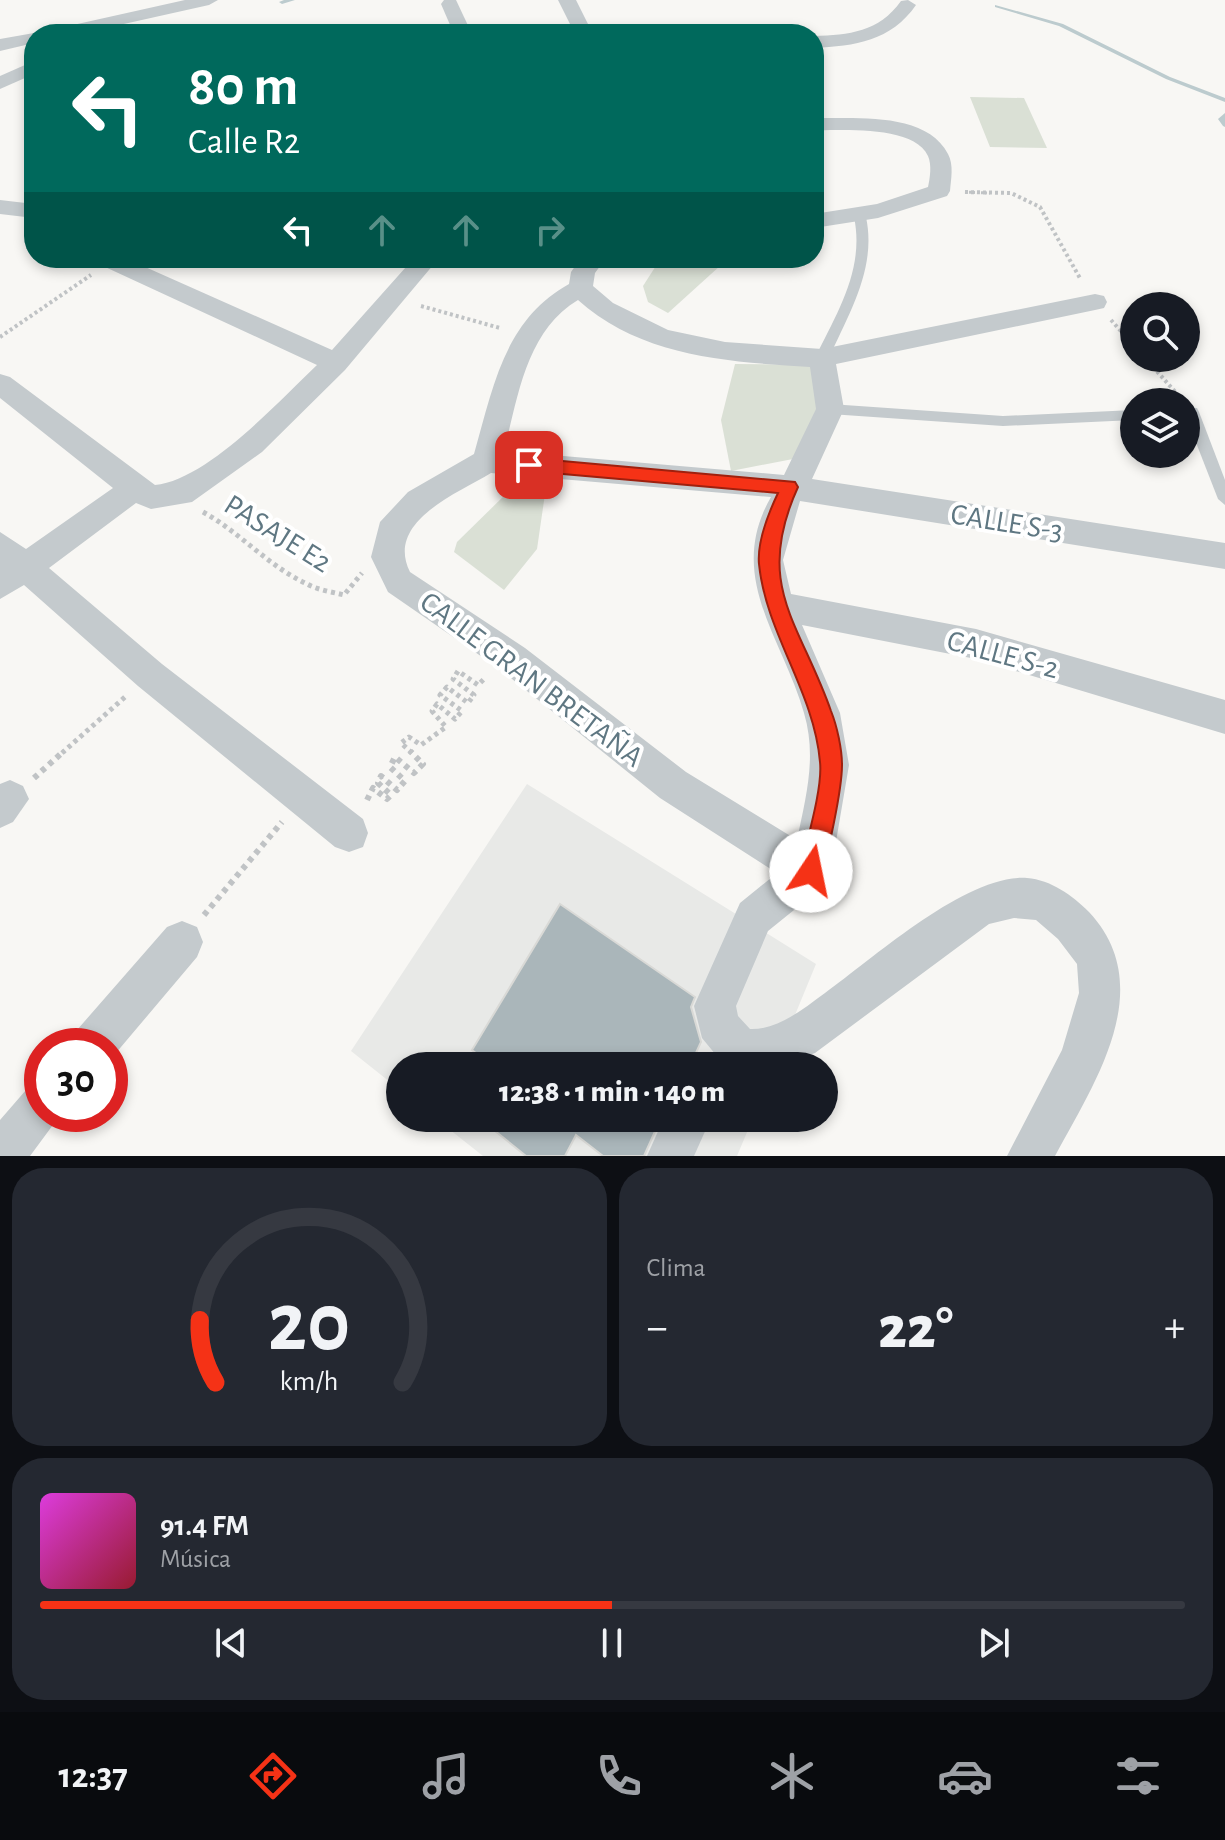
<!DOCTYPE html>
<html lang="es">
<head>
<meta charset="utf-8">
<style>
  body { margin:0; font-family:"Alegreya Sans",sans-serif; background:#242831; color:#f1f3f6; height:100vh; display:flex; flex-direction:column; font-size:30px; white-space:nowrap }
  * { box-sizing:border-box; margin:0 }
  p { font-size:26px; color:#9ea1a6 }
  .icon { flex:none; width:44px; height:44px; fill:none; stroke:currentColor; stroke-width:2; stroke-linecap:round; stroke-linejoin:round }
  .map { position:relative; height:1156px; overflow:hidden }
  .sheet { display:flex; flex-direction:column; gap:12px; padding:12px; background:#0d0f14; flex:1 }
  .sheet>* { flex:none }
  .top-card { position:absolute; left:24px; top:24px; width:800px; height:244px; border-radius:32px; box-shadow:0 4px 12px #0003; background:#00695c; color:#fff; overflow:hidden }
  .controls { position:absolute; left:1120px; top:292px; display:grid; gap:16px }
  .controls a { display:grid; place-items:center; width:80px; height:80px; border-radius:50%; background:#171b24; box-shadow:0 4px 12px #0003; font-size:40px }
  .speed { position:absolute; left:24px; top:1028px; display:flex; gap:16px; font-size:40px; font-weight:700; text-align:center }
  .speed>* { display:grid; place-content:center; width:104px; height:104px; border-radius:50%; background:#171b24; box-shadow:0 4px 12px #0003; line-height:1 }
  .speed .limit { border:12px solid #d22; background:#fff; color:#111 }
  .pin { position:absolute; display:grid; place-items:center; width:68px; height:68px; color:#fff; margin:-34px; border-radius:16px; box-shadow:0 4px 12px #0006 }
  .me { position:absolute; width:88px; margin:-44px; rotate:11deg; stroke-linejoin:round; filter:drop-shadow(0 0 6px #0008) }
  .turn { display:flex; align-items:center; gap:28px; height:168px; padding:0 32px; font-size:36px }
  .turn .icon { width:104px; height:104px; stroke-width:2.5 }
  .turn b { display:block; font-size:56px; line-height:68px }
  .lanes { display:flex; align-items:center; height:76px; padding:0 32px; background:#0003; justify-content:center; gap:40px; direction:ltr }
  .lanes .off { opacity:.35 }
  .big { font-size:60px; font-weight:800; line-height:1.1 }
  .sheet .tile { flex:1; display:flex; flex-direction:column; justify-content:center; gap:12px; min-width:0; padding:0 28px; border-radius:32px; background:#242831 }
  .sheet .dial { align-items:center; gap:0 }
  .dial svg { height:208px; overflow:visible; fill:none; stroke:#363941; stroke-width:7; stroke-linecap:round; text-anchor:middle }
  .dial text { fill:#f1f3f6; stroke:none }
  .song { display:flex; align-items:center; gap:24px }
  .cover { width:96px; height:96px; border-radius:12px; background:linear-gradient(135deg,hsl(300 70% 55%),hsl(350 70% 35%)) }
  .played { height:8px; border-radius:4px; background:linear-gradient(90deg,#f53216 50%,#363941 50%) }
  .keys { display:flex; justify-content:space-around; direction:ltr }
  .heat { display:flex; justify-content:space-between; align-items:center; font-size:44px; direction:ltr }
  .sheet .tiles { flex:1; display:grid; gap:12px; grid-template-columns:1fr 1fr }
  .tile:last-child { grid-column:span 2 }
  .trip { position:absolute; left:386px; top:1052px; width:452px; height:80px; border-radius:40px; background:#171b24; box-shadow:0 4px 12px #0003; font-weight:800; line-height:80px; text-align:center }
  .tab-bar { display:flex; height:128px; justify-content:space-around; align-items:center; background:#090b0e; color:#9ea1a6 }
  .tab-bar .icon { width:56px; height:56px }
  .tab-bar .on { color:#f53216 }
  .tab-bar b { font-size:36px; color:#f1f3f6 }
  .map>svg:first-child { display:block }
  .built { fill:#e8e9e7 }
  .green { fill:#dae0d5 }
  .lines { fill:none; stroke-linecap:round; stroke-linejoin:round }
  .stream { fill:#bccbce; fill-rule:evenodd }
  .building { fill:#aab6ba; stroke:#d9d9d6; stroke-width:2 }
  .path-far3 { stroke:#c0c3c5; stroke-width:3; stroke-dasharray:2 2; stroke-linecap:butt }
  .path-far2 { stroke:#c0c3c5; stroke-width:4; stroke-dasharray:3 3; stroke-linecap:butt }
  .path-far1 { stroke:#c0c3c5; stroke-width:5; stroke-dasharray:4 4; stroke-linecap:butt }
  .path { stroke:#c0c3c5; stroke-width:6; stroke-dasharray:5 5; stroke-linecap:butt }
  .lane { fill:#c4cacd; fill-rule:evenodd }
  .street { fill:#c4cacd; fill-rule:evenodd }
  .route { fill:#f53216; stroke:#9f200e; stroke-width:2 }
  .labels { text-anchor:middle; stroke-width:8; stroke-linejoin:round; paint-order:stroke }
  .street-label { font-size:30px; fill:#5f7782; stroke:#fff }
</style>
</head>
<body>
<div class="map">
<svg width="1225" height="1156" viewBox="0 0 1225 1156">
  <rect width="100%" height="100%" fill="#f8f7f4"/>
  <!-- built -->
  <g class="built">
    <polygon points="527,784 816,964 774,1066 400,1066 400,1090 351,1051"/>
    <polygon points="435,1118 753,1118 737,1156 483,1156"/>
  </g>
  <!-- green -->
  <g class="green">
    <polygon points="970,97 1024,98 1047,148 990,147"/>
    <polygon points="661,258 722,258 721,265 668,313 648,302 643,286"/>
    <polygon points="735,364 813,365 826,389 793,459 731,471 721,420"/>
    <polygon points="510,490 545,494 537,549 504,590 454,552 457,542"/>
  </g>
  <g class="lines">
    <!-- stream -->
    <g class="stream">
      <polygon points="284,0 295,0 282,4 279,2"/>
      <polygon points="995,5 1063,24 1170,77 1225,98 1225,102 1166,79 1059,26 995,7"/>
      <polygon points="1225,113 1225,127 1223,126 1218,119"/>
    </g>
  </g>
  <!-- building -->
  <g class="building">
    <polygon points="560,904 695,997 691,1007 701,1042 690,1066 492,1066 472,1050"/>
    <polygon points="479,1118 661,1118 644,1156 603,1156 576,1135 565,1156 526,1156"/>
  </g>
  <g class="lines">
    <!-- path-far3 -->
    <polyline class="path-far3" points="965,192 990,193"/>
    <!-- path-far2 -->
    <g class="path-far2">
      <polyline points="965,192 1011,193 1040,207 1081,280"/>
      <polyline points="421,306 500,328"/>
      <polyline points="1111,320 1134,346"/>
      <polyline points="0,337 91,275"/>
      <polyline points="1145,358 1178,395"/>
    </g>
    <!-- path-far1 -->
    <g class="path-far1">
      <path d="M203,512C241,533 268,566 307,584C318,590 332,592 344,595L362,573"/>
      <polyline points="62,753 125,697"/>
      <polyline points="412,753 401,743 409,737 421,745 446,727 432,711 437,704 455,719 462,711 440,695 447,687 468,703 474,695 453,679 458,671 478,685 484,679"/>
    </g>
    <!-- path -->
    <g class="path">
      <polyline points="34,778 64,751"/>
      <polyline points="367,800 373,788 387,799 391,795 378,783 381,776 397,790 405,781 390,767 395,757 414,773 423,764 410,751"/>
      <polyline points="204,915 282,822"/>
    </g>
    <!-- lane -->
    <g class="lane">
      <path d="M860,214L866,217C877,268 849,313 829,358L822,363L815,358C837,313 865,269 854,217Z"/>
      <polygon points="830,404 1003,416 1134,410 1134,420 1003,426 830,414 823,409"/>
      <polygon points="1186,407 1197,408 1199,412 1225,480 1225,505 1218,499 1186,417"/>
    </g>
    <!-- street -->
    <g class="street">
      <polygon points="185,0 218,0 209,5 79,34 46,34 55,29"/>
      <polygon points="444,0 456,0 472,34 454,34 441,4"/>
      <polygon points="558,0 576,0 593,34 575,34"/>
      <path d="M908,0L916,5C891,41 855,46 814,48V36C849,35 879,32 901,1Z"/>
      <polygon points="34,33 40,34 34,34 34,43 0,51 0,39"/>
      <polygon points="34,61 34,74 0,89 0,76"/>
      <path d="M814,118C854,119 926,111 948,154C954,165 951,179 950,191L947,196L878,218L814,228V214L877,204L928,187C930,178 932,165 928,156C914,125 842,131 814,130Z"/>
      <polygon points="0,200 34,204 34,218 0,214"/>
      <path d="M101,258H125L332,350L414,258H439L345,370L262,452L192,502L151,509L136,503L49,568L162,664L363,819L368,833L363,847L349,852L335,847L138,686L24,585L0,599V532L26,549L113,488L0,398V374L10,377L155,485C207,480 278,402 317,365L103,266Z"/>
      <path d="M581,258H606L595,273L593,286L613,303L668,330L725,342L822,349L1095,294L1104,296L1107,302L1104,308L1095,310L836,364L844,409L812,479L1225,543V569L800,501L783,560L791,594L976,629L1225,700V734L976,659L802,625L840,713L849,765L831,871L825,885L768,931L736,1006L738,1016L750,1029C778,1030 803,1009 825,993C874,958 966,874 1027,878C1051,880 1072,895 1089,912C1159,987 1095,1082 1055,1156H1007L1062,1050L1079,993L1077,964L1058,939L1036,920L1014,918L989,924L815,1053L779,1066H725L702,1038L694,1006L740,903L777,873L660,798L501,670L388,592L371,557L380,522L408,492L474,454C493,388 504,320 569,284L571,272ZM578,300C641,357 729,362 810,367L816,409L784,475L504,451C518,397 526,331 578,300ZM491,473L771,497C725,577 783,638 804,713C817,757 806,796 797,840L686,772L525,648L410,572C385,522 456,494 491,473Z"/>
      <polygon points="10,780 23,786 29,799 13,822 0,828 0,784"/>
      <polygon points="182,921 197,927 203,942 197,957 110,1060 110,1046 71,1046 77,1030 167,927"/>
      <polygon points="42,1083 42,1114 61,1114 30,1156 0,1156 0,1120 26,1090"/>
      <polygon points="664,1118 711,1118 694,1156 647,1156"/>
    </g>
  </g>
  <!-- route -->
  <path class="route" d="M529,458L795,482L798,487C753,586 800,622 831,711C837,726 842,749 842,765C842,788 828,858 819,879L811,882L803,879L800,871C806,843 823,788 820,762C814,691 766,634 759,564C757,542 769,512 778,493L529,471L521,465Z"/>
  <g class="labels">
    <!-- street labels -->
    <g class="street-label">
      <text transform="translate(1007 522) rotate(9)" y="10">CALLE S-3</text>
      <text transform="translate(278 533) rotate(32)" y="10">PASAJE E2</text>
      <text transform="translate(1003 654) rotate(15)" y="10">CALLE S-2</text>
      <text transform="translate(532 679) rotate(37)" y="10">CALLE GRAN BRETAÑA</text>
    </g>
  </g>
</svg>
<div class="controls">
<a><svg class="icon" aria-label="search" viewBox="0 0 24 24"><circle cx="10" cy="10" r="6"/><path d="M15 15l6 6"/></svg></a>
<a><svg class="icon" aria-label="layers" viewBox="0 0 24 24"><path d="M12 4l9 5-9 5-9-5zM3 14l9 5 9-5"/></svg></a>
</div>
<div class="speed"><div class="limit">30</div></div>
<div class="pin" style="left:529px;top:465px;background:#d93025"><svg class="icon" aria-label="arrive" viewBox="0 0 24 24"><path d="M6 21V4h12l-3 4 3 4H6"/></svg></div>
<svg class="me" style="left:811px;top:871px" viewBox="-20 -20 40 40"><circle r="19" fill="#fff"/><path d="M0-13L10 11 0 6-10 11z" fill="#f53216"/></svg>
<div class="trip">12:38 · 1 min · 140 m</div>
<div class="top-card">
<div class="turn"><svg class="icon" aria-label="left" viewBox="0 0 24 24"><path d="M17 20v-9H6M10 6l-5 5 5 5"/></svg><div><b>80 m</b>Calle R2</div></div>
<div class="lanes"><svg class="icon" aria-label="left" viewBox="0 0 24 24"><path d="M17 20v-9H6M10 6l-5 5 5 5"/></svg><svg class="icon off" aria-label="ahead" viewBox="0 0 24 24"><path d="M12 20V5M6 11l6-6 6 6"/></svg><svg class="icon off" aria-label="ahead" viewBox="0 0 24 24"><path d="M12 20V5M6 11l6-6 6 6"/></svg><svg class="icon off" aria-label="right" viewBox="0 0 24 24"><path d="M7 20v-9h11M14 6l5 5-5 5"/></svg></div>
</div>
</div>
<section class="sheet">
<div class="tiles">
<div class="tile dial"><svg viewBox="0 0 100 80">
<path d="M14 69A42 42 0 1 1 86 69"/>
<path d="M14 69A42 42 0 0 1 8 45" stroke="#f53216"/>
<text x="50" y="56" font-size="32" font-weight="700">20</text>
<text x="50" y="72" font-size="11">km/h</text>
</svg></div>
<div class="tile"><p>Clima</p>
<div class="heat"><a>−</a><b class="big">22°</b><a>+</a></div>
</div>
<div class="tile">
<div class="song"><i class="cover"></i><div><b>91.4 FM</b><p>Música</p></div></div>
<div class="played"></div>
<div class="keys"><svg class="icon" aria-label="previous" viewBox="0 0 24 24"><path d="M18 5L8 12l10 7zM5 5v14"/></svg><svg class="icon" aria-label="pause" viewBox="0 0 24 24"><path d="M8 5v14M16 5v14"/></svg><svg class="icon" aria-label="next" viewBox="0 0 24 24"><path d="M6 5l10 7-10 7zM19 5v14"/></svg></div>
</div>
</div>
</section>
<nav class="tab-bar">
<b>12:37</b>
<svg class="icon on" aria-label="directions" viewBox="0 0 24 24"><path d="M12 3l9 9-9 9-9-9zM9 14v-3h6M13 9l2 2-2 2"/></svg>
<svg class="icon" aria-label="music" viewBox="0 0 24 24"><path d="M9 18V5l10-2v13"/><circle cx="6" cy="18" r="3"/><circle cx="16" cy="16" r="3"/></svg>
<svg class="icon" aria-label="phone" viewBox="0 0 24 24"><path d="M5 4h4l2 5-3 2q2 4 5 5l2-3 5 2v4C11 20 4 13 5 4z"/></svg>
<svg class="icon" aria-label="climate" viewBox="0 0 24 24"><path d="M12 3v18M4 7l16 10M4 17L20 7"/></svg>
<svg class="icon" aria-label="car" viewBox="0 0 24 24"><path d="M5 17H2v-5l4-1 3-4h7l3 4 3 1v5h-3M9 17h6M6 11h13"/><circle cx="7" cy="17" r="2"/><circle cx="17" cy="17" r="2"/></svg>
<svg class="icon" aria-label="filters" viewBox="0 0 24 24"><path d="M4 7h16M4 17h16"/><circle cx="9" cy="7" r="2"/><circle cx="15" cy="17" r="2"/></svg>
</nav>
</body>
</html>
